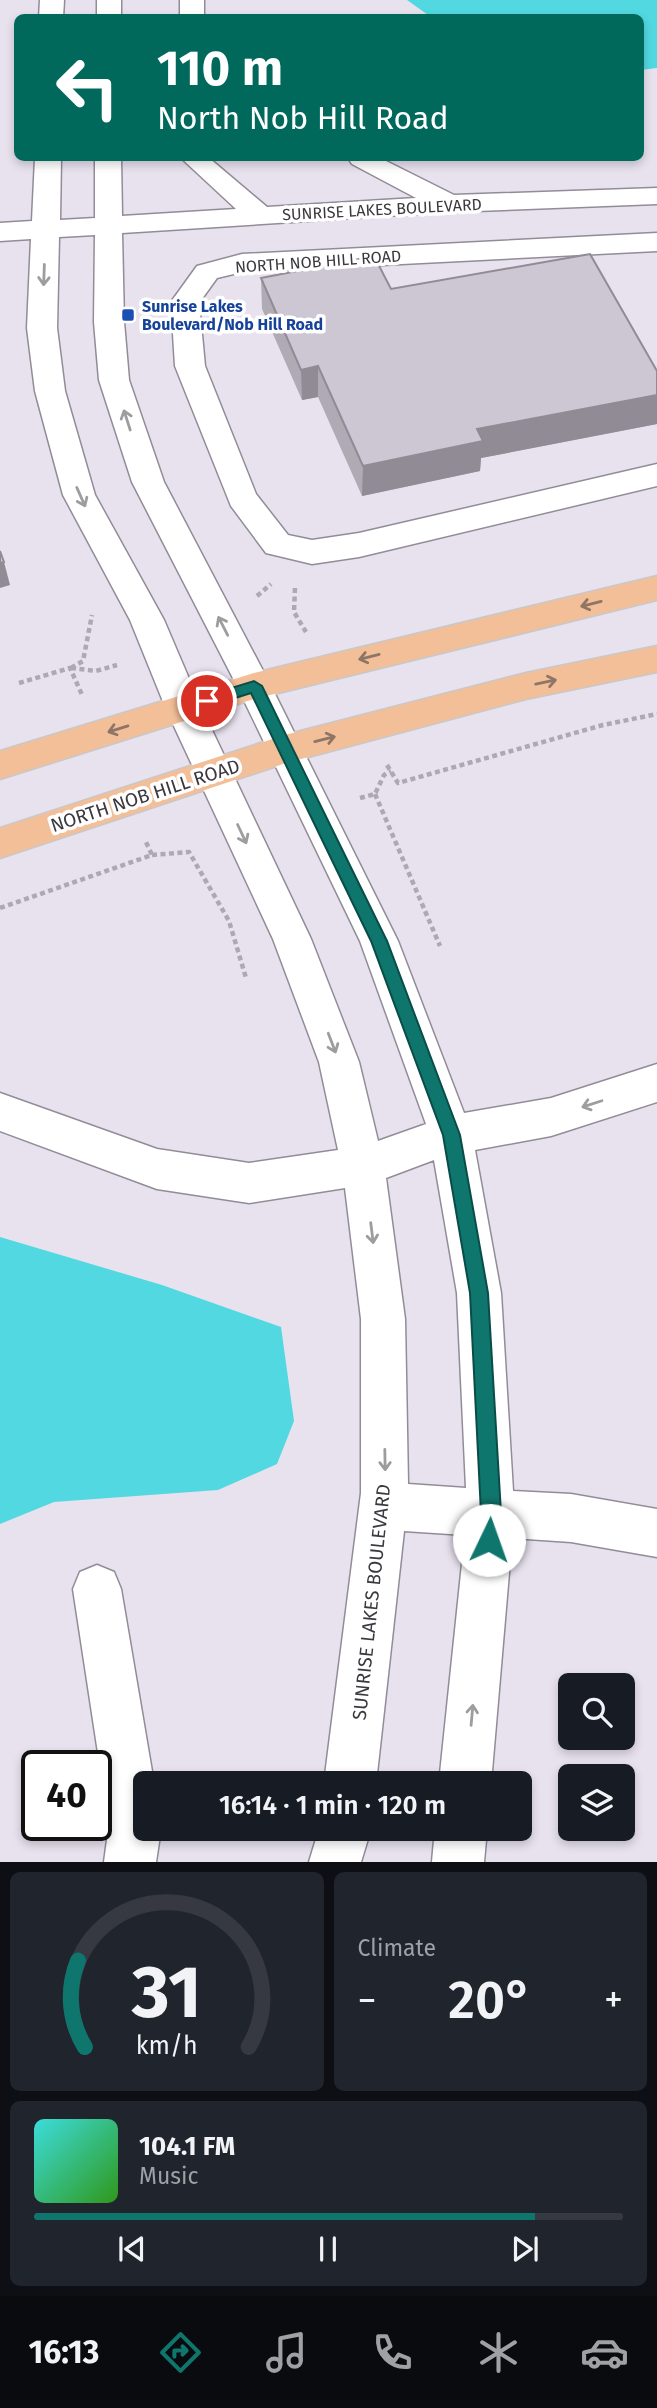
<!DOCTYPE html>
<html lang="en">
<head>
<meta charset="utf-8">
<style>
  body { margin:0; font-family:"Fira Sans",sans-serif; background:#20242c; color:#f1f3f6; height:100vh; display:flex; flex-direction:column; font-size:26px; white-space:nowrap }
  * { box-sizing:border-box; margin:0 }
  p { font-size:23px; color:#9ea1a6 }
  .icon { flex:none; width:38px; height:38px; fill:none; stroke:currentColor; stroke-width:2; stroke-linecap:round; stroke-linejoin:round }
  .map { position:relative; height:1862px; overflow:hidden }
  .side { display:flex; flex-direction:column; gap:10px; padding:10px; background:#0d0f14; flex:1 }
  .side>* { flex:none }
  .hud { position:absolute; left:14px; top:14px; width:630px; height:147px; border-radius:10px; box-shadow:0 4px 10px #0003; background:#00695c; color:#fff; overflow:hidden }
  .controls { position:absolute; left:558px; top:1673px; display:grid; gap:14px }
  .controls a { display:grid; place-items:center; width:77px; height:77px; border-radius:10px; background:#171b24; box-shadow:0 4px 10px #0003; font-size:35px }
  .speed { position:absolute; left:21px; top:1750px; display:flex; gap:14px; font-size:35px; font-weight:700; text-align:center }
  .speed>* { display:grid; place-content:center; width:91px; height:91px; border-radius:50%; background:#171b24; box-shadow:0 4px 10px #0003; line-height:1 }
  .speed .limit { border:4px solid #111; border-radius:10px; background:#fff; color:#111 }
  .pin { position:absolute; display:grid; place-items:center; width:60px; height:60px; color:#fff; margin:-30px; border:4px solid #fff; border-radius:50%; box-shadow:0 2px 7px #0007 }
  .me { position:absolute; width:77px; margin:-38px; rotate:3deg; stroke-linejoin:round; filter:drop-shadow(0 0 5px #0008) }
  .turn { display:flex; align-items:center; gap:24px; height:147px; padding:0 28px; font-size:32px }
  .turn .icon { width:91px; height:91px; stroke-width:2.5 }
  .turn b { display:block; font-size:49px; line-height:60px }
  .big { font-size:52px; font-weight:600; line-height:1.1 }
  .side .widget { flex:1; display:flex; flex-direction:column; justify-content:center; gap:10px; min-width:0; padding:0 24px; border-radius:10px; background:#20242c }
  .side .dial { align-items:center; gap:0 }
  .dial svg { height:182px; overflow:visible; fill:none; stroke:#363941; stroke-width:7; stroke-linecap:round; text-anchor:middle }
  .dial text { fill:#f1f3f6; stroke:none }
  .song { display:flex; align-items:center; gap:21px }
  .cover { width:84px; height:84px; border-radius:10px; background:linear-gradient(135deg,hsl(180 70% 55%),hsl(110 70% 35%)) }
  .played { height:7px; border-radius:4px; background:linear-gradient(90deg,#0f766e 85%,#363941 85%) }
  .keys { display:flex; justify-content:space-around; direction:ltr }
  .heat { display:flex; justify-content:space-between; align-items:center; font-size:38px; direction:ltr }
  .side .tiles { flex:1; display:grid; gap:10px; grid-template-columns:1fr 1fr }
  .widget:last-child { grid-column:span 2 }
  .trip { position:absolute; left:133px; top:1771px; width:399px; height:70px; border-radius:10px; background:#171b24; box-shadow:0 4px 10px #0003; font-weight:600; line-height:70px; text-align:center }
  .dock { display:flex; height:112px; justify-content:space-around; align-items:center; background:#090b0e; color:#9ea1a6 }
  .dock .icon { width:49px; height:49px }
  .dock .active { color:#0f766e }
  .dock b { font-size:32px; color:#f1f3f6 }
  .map>svg:first-child { display:block }
  .water { fill:#52d8e0 }
  .lines { fill:none; stroke-linecap:round; stroke-linejoin:round }
  .minor-casing { stroke:#928c98; stroke-width:3 }
  .major-casing { stroke:#c8c8c9; stroke-width:3 }
  .path { stroke:#ada8b3; stroke-width:4.5; stroke-dasharray:5 3.5; stroke-linecap:butt }
  .minor { fill:#fff; fill-rule:evenodd }
  .major { fill:#f3bf98; fill-rule:evenodd }
  .wall { fill:#b0aab5 }
  .shaded-wall { fill:#908b94 }
  .building { fill:#cdc6d3; stroke:#908b94; stroke-width:2 }
  .oneway { stroke:#9e9c9e }
  .oneway2 { stroke:#8e7566 }
  .route { fill:#0f766e; stroke:#0a4d48; stroke-width:2 }
  .transit-dot { fill:#1a4fb4; stroke:#fff; stroke-width:2.5 }
  .labels { text-anchor:middle; stroke-width:7; stroke-linejoin:round; paint-order:stroke }
  .far-street-label { font-size:16px; fill:#3c393e; stroke:#fff }
  .far-transit-label { font-size:16px; font-weight:bold; fill:#164399; stroke:#fff; text-anchor:start }
  .street-label { font-size:19px; fill:#3c393e; stroke:#fff }
</style>
</head>
<body>
<div class="map">
<svg width="657" height="1862" viewBox="0 0 657 1862">
  <rect width="100%" height="100%" fill="#e8e2ef"/>
  <!-- water -->
  <g class="water">
    <polygon points="407,0 657,0 657,68 641,70 640,18 431,17"/>
    <polygon points="0,1237 162,1285 281,1327 294,1421 277,1464 218,1490 54,1502 0,1524"/>
  </g>
  <g class="lines">
    <defs>
      <g id="minor">
        <polygon points="40,0 64,0 63,18 39,18"/>
        <rect x="97" y="0" width="24" height="18"/>
        <rect x="180" y="0" width="24" height="18"/>
        <path d="M35,158H61L60,220L95,218V158H121L122,216L236,209L181,158H209L267,207L416,198L352,164L348,158H380L454,195L657,188V204L449,212L122,233L124,322L129,380L164,482L271,686L398,941L464,1113L551,1098L657,1064V1102L551,1136L475,1150L501,1293L513,1491L571,1494L657,1509V1557L571,1542L512,1538L491,1783H439L465,1535L404,1531L376,1783H324L361,1493V1319L345,1188L249,1203L157,1189L0,1131V1093L157,1149L249,1163L338,1150L319,1062L273,939L166,709L130,620L63,495L35,391L27,328L31,239L0,241V223L32,221ZM95,235L94,322L99,380L132,482L237,686L360,941L426,1124L378,1141L359,1062L311,939L202,709L164,620L95,495L65,391L57,328L59,237ZM434,1160L457,1293L466,1488L408,1484L405,1319L386,1178Z"/>
        <polygon points="657,233 657,251 242,272 217,278 199,303 205,366 256,494 288,535 312,540 359,533 657,464 657,486 359,557 312,564 266,553 231,506 175,366 171,302 197,266 242,254"/>
        <polygon points="97,1565 114,1572 121,1589 154,1783 145,1783 145,1829 161,1829 156,1862 104,1862 109,1825 73,1589 80,1572"/>
        <polygon points="319,1829 371,1829 361,1862 309,1862"/>
        <polygon points="435,1829 487,1829 484,1862 432,1862"/>
      </g>
      <g id="major">
        <polygon points="657,576 657,600 254,699 0,779 0,751 254,673"/>
        <polygon points="657,646 657,672 526,699 286,763 0,858 0,828 285,735 526,673"/>
      </g>
    </defs>
    <!-- minor casing -->
    <use href="#minor" class="minor-casing"/>
    <!-- major casing -->
    <use href="#major" class="major-casing"/>
    <!-- path -->
    <g class="path">
      <polyline points="295,588 294,612 306,632"/>
      <polyline points="257,596 271,584"/>
      <polyline points="71,668 96,671 117,665"/>
      <polyline points="71,668 83,661 92,615"/>
      <polyline points="19,683 70,668 83,697"/>
      <polyline points="387,765 398,783 603,725 657,714"/>
      <polyline points="375,794 440,946"/>
      <polyline points="360,798 375,794 384,775 391,771"/>
      <polyline points="152,855 189,852 229,921 246,978"/>
      <polyline points="0,908 152,855 145,840"/>
    </g>
    <!-- minor -->
    <use href="#minor" class="minor"/>
    <!-- major -->
    <use href="#major" class="major"/>
  </g>
  <!-- wall -->
  <polygon class="wall" points="261,278 391,289 657,371 657,424 481,458 480,471 362,496 318,397 302,400 262,309"/>
  <!-- shaded-wall -->
  <g class="shaded-wall">
    <polygon points="318,366 318,397 302,400 301,370"/>
    <polygon points="657,395 657,424 481,458 480,471 362,496 363,466 477,429"/>
    <polygon points="4,562 10,585 0,588 0,563"/>
  </g>
  <!-- building -->
  <g class="building">
    <polygon points="590,254 657,371 657,395 477,429 483,441 363,466 318,366 301,370 261,278 374,256 391,289"/>
    <polygon points="0,551 4,562 0,563"/>
  </g>
  <!-- one-way arrows -->
  <defs><path id="oneway-shaft" d="M-6 0H5M1.5-3L5.5 0L1.5 3" fill="none" stroke-width="1.6" stroke-linecap="round" stroke-linejoin="round" transform="scale(1.75)"/></defs>
  <g class="oneway">
    <use href="#oneway-shaft" transform="translate(44 275) rotate(92)"/>
    <use href="#oneway-shaft" transform="translate(127 420) rotate(-108)"/>
    <use href="#oneway-shaft" transform="translate(81 497) rotate(66)"/>
    <use href="#oneway-shaft" transform="translate(223 626) rotate(-117)"/>
    <use href="#oneway-shaft" transform="translate(242 834) rotate(65)"/>
    <use href="#oneway-shaft" transform="translate(332 1043) rotate(69)"/>
    <use href="#oneway-shaft" transform="translate(592 1104) rotate(162)"/>
    <use href="#oneway-shaft" transform="translate(372 1233) rotate(83)"/>
    <use href="#oneway-shaft" transform="translate(385 1460) rotate(89)"/>
    <use href="#oneway-shaft" transform="translate(472 1715) rotate(-85)"/>
  </g>
  <g class="oneway2">
    <use href="#oneway-shaft" transform="translate(591 604) rotate(166)"/>
    <use href="#oneway-shaft" transform="translate(369 657) rotate(166)"/>
    <use href="#oneway-shaft" transform="translate(546 682) rotate(-12)"/>
    <use href="#oneway-shaft" transform="translate(118 729) rotate(163)"/>
    <use href="#oneway-shaft" transform="translate(325 739) rotate(-14)"/>
  </g>
  <!-- route -->
  <polygon class="route" points="254,681 262,686 387,941 460,1135 488,1293 501,1513 496,1547 489,1550 482,1547 479,1540 481,1513 470,1293 443,1135 371,941 251,693 207,707 200,701 202,697"/>
  <!-- markers -->
  <rect class="transit-dot" x="121" y="308" width="14" height="14" rx="3.5"/>
  <g class="labels">
    <!-- far-street labels -->
    <g class="far-street-label">
      <text transform="translate(382 209) rotate(-3)" y="6">SUNRISE LAKES BOULEVARD</text>
      <text transform="translate(318 261) rotate(-4)" y="6">NORTH NOB HILL ROAD</text>
    </g>
    <!-- far-transit labels -->
    <g class="far-transit-label">
      <text x="142" y="312">Sunrise Lakes<tspan x="142" dy="18">Boulevard/Nob Hill Road</tspan></text>
    </g>
    <!-- street labels -->
    <g class="street-label">
      <text transform="translate(145 795) rotate(-18)" y="7">NORTH NOB HILL ROAD</text>
      <text transform="translate(371 1602) rotate(-84)" y="7">SUNRISE LAKES BOULEVARD</text>
    </g>
  </g>
</svg>
<div class="controls">
<a><svg class="icon" aria-label="search" viewBox="0 0 24 24"><circle cx="10" cy="10" r="6"/><path d="M15 15l6 6"/></svg></a>
<a><svg class="icon" aria-label="layers" viewBox="0 0 24 24"><path d="M12 4l9 5-9 5-9-5zM3 14l9 5 9-5"/></svg></a>
</div>
<div class="speed"><div class="limit">40</div></div>
<div class="pin" style="left:207px;top:701px;background:#d93025"><svg class="icon" aria-label="arrive" viewBox="0 0 24 24"><path d="M6 21V4h12l-3 4 3 4H6"/></svg></div>
<svg class="me" style="left:489px;top:1540px" viewBox="-20 -20 40 40"><circle r="19" fill="#fff"/><path d="M0-13L10 11 0 6-10 11z" fill="#0f766e"/></svg>
<div class="trip">16:14 · 1 min · 120 m</div>
<div class="hud">
<div class="turn"><svg class="icon" aria-label="left" viewBox="0 0 24 24"><path d="M17 20v-9H6M10 6l-5 5 5 5"/></svg><div><b>110 m</b>North Nob Hill Road</div></div>
</div>
</div>
<section class="side">
<div class="tiles">
<div class="widget dial"><svg viewBox="0 0 100 80">
<path d="M14 69A42 42 0 1 1 86 69"/>
<path d="M14 69A42 42 0 0 1 11 31" stroke="#0f766e"/>
<text x="50" y="56" font-size="32" font-weight="700">31</text>
<text x="50" y="72" font-size="11">km/h</text>
</svg></div>
<div class="widget"><p>Climate</p>
<div class="heat"><a>−</a><b class="big">20°</b><a>+</a></div>
</div>
<div class="widget">
<div class="song"><i class="cover"></i><div><b>104.1 FM</b><p>Music</p></div></div>
<div class="played"></div>
<div class="keys"><svg class="icon" aria-label="previous" viewBox="0 0 24 24"><path d="M18 5L8 12l10 7zM5 5v14"/></svg><svg class="icon" aria-label="pause" viewBox="0 0 24 24"><path d="M8 5v14M16 5v14"/></svg><svg class="icon" aria-label="next" viewBox="0 0 24 24"><path d="M6 5l10 7-10 7zM19 5v14"/></svg></div>
</div>
</div>
</section>
<nav class="dock">
<b>16:13</b>
<svg class="icon active" aria-label="directions" viewBox="0 0 24 24"><path d="M12 3l9 9-9 9-9-9zM9 14v-3h6M13 9l2 2-2 2"/></svg>
<svg class="icon" aria-label="music" viewBox="0 0 24 24"><path d="M9 18V5l10-2v13"/><circle cx="6" cy="18" r="3"/><circle cx="16" cy="16" r="3"/></svg>
<svg class="icon" aria-label="phone" viewBox="0 0 24 24"><path d="M5 4h4l2 5-3 2q2 4 5 5l2-3 5 2v4C11 20 4 13 5 4z"/></svg>
<svg class="icon" aria-label="climate" viewBox="0 0 24 24"><path d="M12 3v18M4 7l16 10M4 17L20 7"/></svg>
<svg class="icon" aria-label="car" viewBox="0 0 24 24"><path d="M5 17H2v-5l4-1 3-4h7l3 4 3 1v5h-3M9 17h6M6 11h13"/><circle cx="7" cy="17" r="2"/><circle cx="17" cy="17" r="2"/></svg>
</nav>
</body>
</html>
